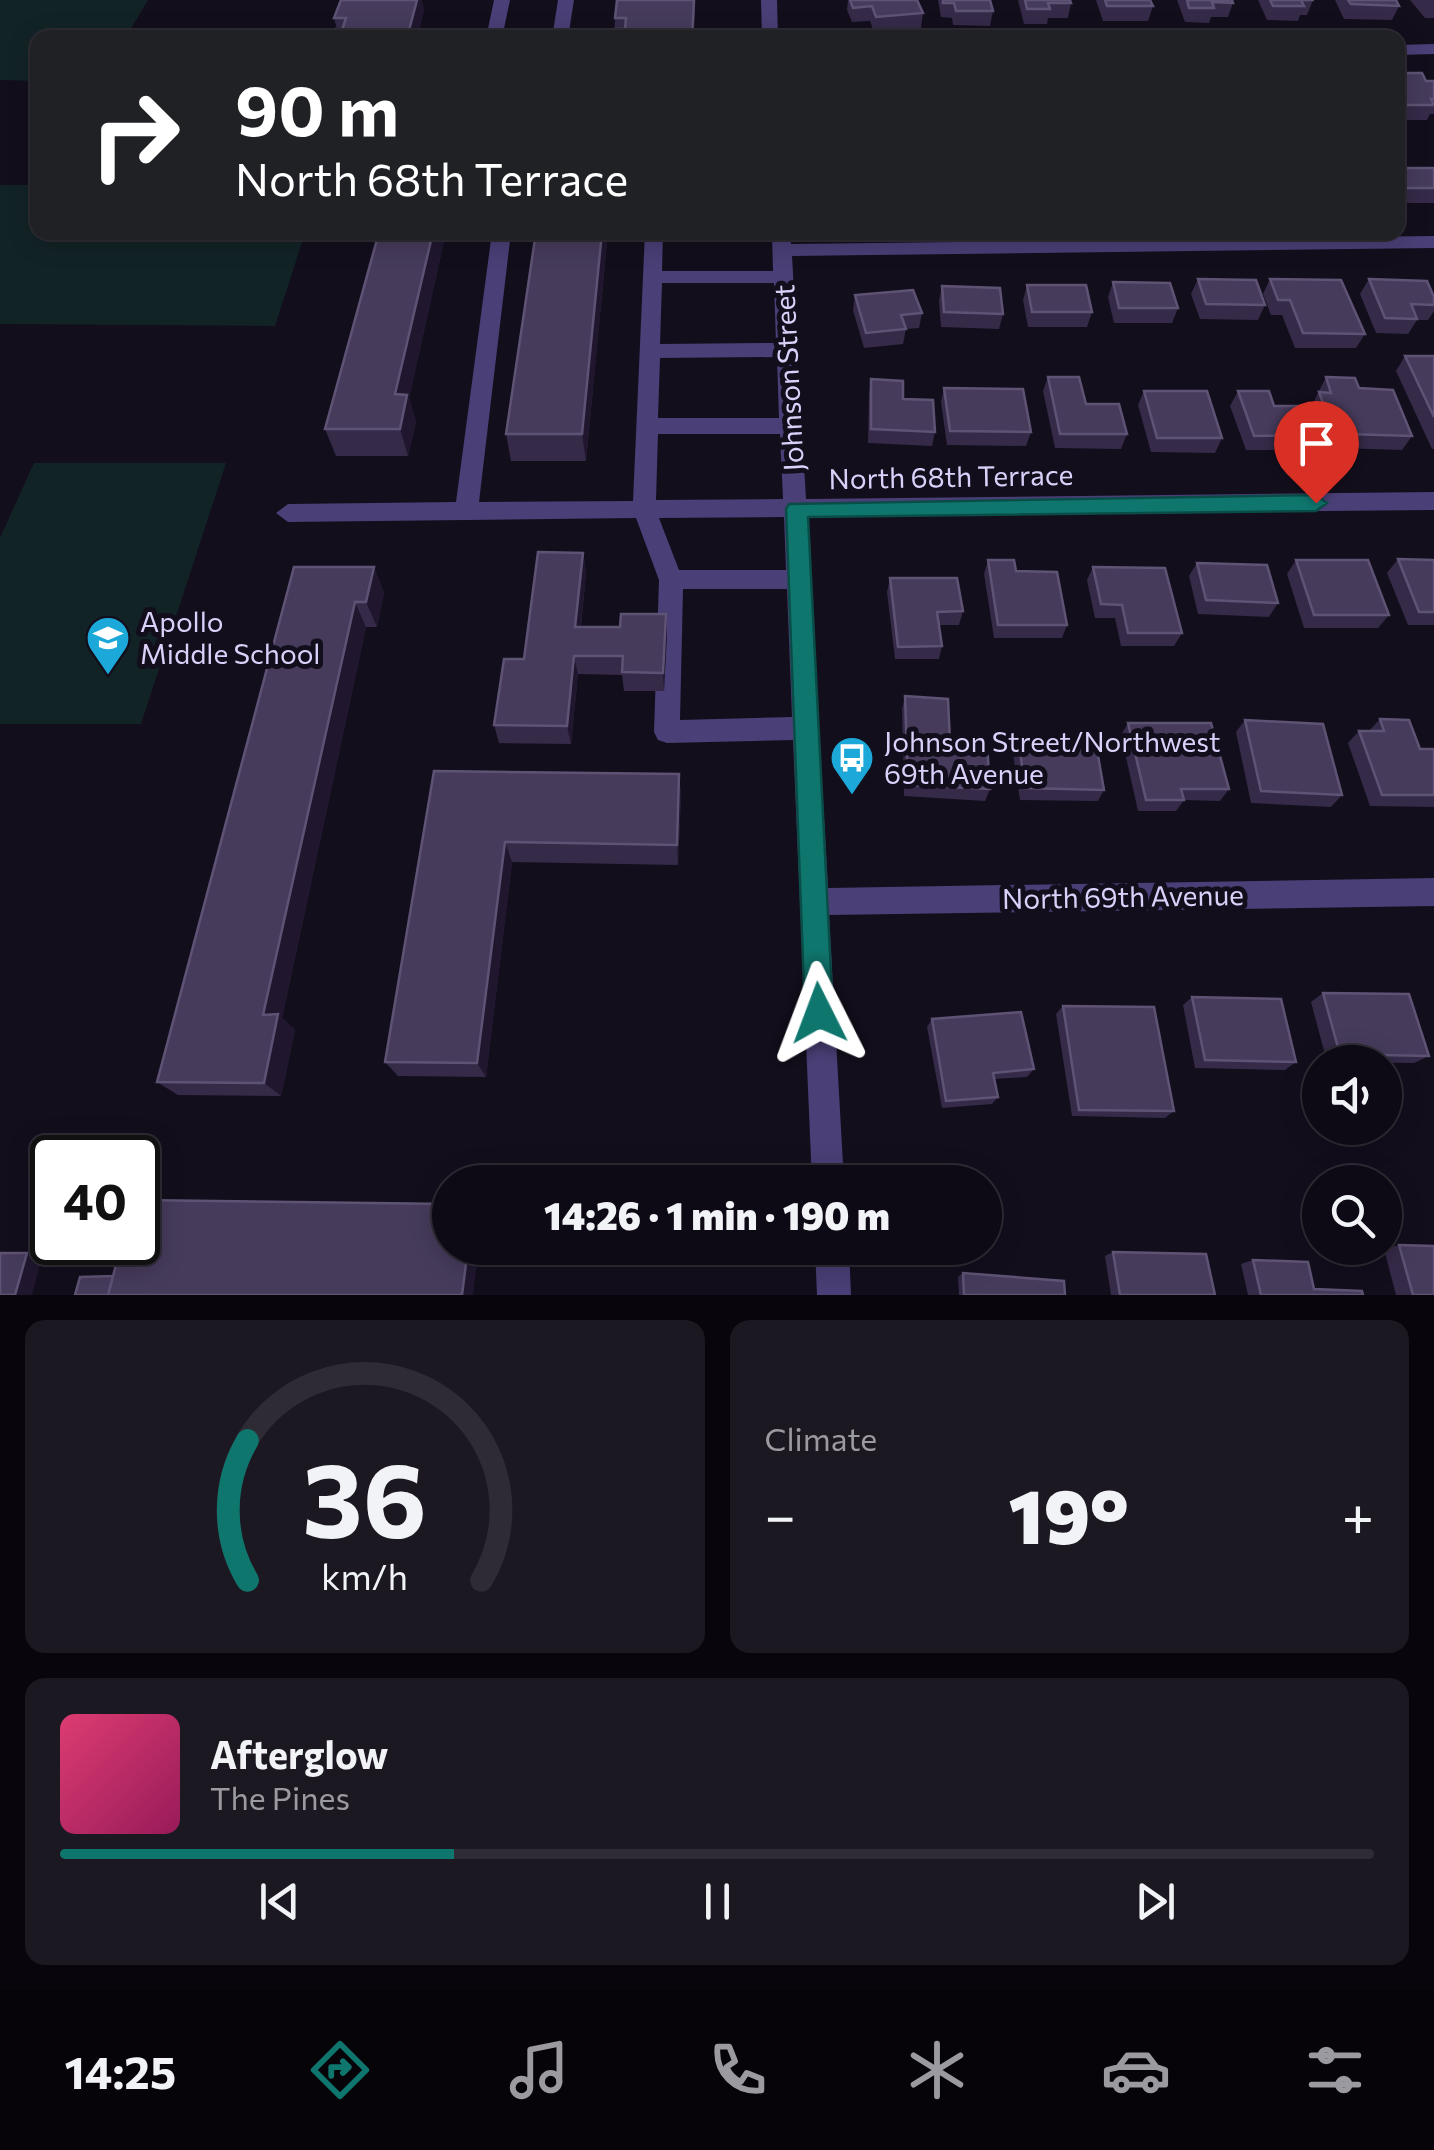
<!DOCTYPE html>
<html lang="en">
<head>
<meta charset="utf-8">
<style>
  body { margin:0; font-family:Commissioner,sans-serif; background:#1c1822; color:#f1f3f6; height:100vh; display:flex; flex-direction:column; font-size:38px; white-space:nowrap }
  * { box-sizing:border-box; margin:0 }
  p { font-size:32px; color:#9b9aa0 }
  .icon { flex:none; width:55px; height:55px; fill:none; stroke:currentColor; stroke-width:2; stroke-linecap:round; stroke-linejoin:round }
  .map { position:relative; height:1295px; overflow:hidden }
  .panel { display:flex; flex-direction:column; gap:25px; padding:25px; background:#08060c; flex:1 }
  .panel>* { flex:none }
  .hud { position:absolute; left:30px; top:30px; width:1375px; height:210px; border-radius:20px; box-shadow:0 5px 25px #0003,0 0 0 2px #2e2b34; background:#202124; color:#fff; overflow:hidden }
  .buttons { position:absolute; left:1302px; top:1045px; display:grid; gap:20px }
  .buttons a { display:grid; place-items:center; width:100px; height:100px; border-radius:50%; background:#0e0a15; box-shadow:0 5px 25px #0003,0 0 0 2px #2e2b34; font-size:50px }
  .speed { position:absolute; left:30px; top:1135px; display:flex; gap:20px; font-size:50px; font-weight:700; text-align:center }
  .speed>* { display:grid; place-content:center; width:130px; height:130px; border-radius:50%; background:#0e0a15; box-shadow:0 5px 25px #0003,0 0 0 2px #2e2b34; line-height:1 }
  .speed .limit { border:5px solid #111; border-radius:15px; background:#fff; color:#111 }
  .pin { position:absolute; display:grid; place-items:center; width:85px; height:85px; color:#fff; margin:-102px -42px; border-radius:50% 50% 50% 0; rotate:-45deg; box-shadow:0 0 10px #0007 }
  .pin .icon { rotate:45deg }
  .me { position:absolute; width:110px; margin:-55px; rotate:357deg; stroke-linejoin:round; filter:drop-shadow(0 0 8px #0008) }
  .turn { display:flex; align-items:center; gap:35px; height:210px; padding:0 40px; font-size:45px }
  .turn .icon { width:130px; height:130px; stroke-width:2.5 }
  .turn b { display:block; font-size:70px; line-height:85px }
  .big { font-size:75px; font-weight:800; line-height:1.1 }
  .panel .widget { flex:1; display:flex; flex-direction:column; justify-content:center; gap:15px; min-width:0; padding:0 35px; border-radius:20px; background:#1c1822 }
  .panel .dial { align-items:center; gap:0 }
  .dial svg { height:260px; overflow:visible; fill:none; stroke:#2e2b34; stroke-width:7; stroke-linecap:round; text-anchor:middle }
  .dial text { fill:#f1f3f6; stroke:none }
  .song { display:flex; align-items:center; gap:30px }
  .cover { width:120px; height:120px; border-radius:15px; background:linear-gradient(135deg,hsl(340 70% 55%),hsl(330 70% 35%)) }
  .played { height:10px; border-radius:5px; background:linear-gradient(90deg,#0f766e 30%,#2e2b34 30%) }
  .keys { display:flex; justify-content:space-around; direction:ltr }
  .heat { display:flex; justify-content:space-between; align-items:center; font-size:55px; direction:ltr }
  .panel .tiles { flex:1; display:grid; gap:25px; grid-template-columns:1fr 1fr }
  .widget:last-child { grid-column:span 2 }
  .trip { position:absolute; left:432px; top:1165px; width:570px; height:100px; border-radius:50px; background:#0e0a15; box-shadow:0 5px 25px #0003,0 0 0 2px #2e2b34; font-weight:800; line-height:100px; text-align:center }
  .tabs { display:flex; height:160px; justify-content:space-around; align-items:center; background:#060408; color:#9b9aa0 }
  .tabs .icon { width:70px; height:70px }
  .tabs .active { color:#0f766e }
  .tabs b { font-size:45px; color:#f1f3f6 }
  .map>svg:first-child { display:block }
  .green { fill:#122326 }
  .lines { fill:none; stroke-linecap:round; stroke-linejoin:round }
  .minor { fill:#4a3f76; fill-rule:evenodd }
  .wall { fill:#352a48 }
  .shaded-wall { fill:#20172f }
  .building { fill:#463b5b; stroke:#5e5374; stroke-width:2.5 }
  .route { fill:#0f766e; stroke:#0a4d48; stroke-width:2.5 }
  .labels { text-anchor:middle; stroke-width:10; stroke-linejoin:round; paint-order:stroke }
  .street-label { font-size:28px; fill:#dbd0f9; stroke:#130e1c }
  .poi-label { font-size:28px; fill:#dbd0f9; stroke:#130e1c; text-anchor:start }
</style>
</head>
<body>
<div class="map">
<svg width="1434" height="1295" viewBox="0 0 1434 1295">
  <rect width="100%" height="100%" fill="#130e1c"/>
  <!-- green -->
  <g class="green">
    <polygon points="0,0 148,0 126,37 38,38 37,81 0,80"/>
    <polygon points="0,185 37,185 38,232 305,233 275,326 0,324"/>
    <polygon points="34,463 226,463 141,724 0,724 0,538"/>
  </g>
  <g class="lines">
    <!-- minor -->
    <g class="minor">
      <polygon points="494,0 510,0 502,38 486,38"/>
      <polygon points="558,0 574,0 568,38 552,38"/>
      <polygon points="761,0 777,0 778,38 762,38"/>
      <polygon points="1434,44 1434,54 1398,55 1398,45"/>
      <path d="M492,232H511L479,502L633,501L645,232H663L662,271H773L772,232H790L791,244L1434,236V248L792,256L806,499L1434,492V510L807,516L828,888L1434,878V906L829,915L844,1182H812L793,740L667,743L658,740L654,732L659,580L636,518L288,522L276,513L288,504L456,502ZM662,283H774L776,343L660,344ZM777,357L779,418H658L660,358ZM658,434H780L783,499L656,500ZM784,517L786,570H679L659,518ZM683,589H787L792,717L680,720Z"/>
      <polygon points="815,1248 849,1248 851,1295 817,1295"/>
    </g>
  </g>
  <!-- wall -->
  <g class="wall">
    <polygon points="695,0 694,38 614,38 615,18"/>
    <polygon points="848,0 917,0 923,13 921,28 874,32 870,21 852,22 847,10"/>
    <polygon points="938,0 990,0 993,11 990,26 953,25 952,18 941,17"/>
    <polygon points="1018,0 1070,0 1071,3 1068,18 1048,18 1047,24 1024,24"/>
    <polygon points="1096,0 1150,0 1153,6 1148,21 1103,21"/>
    <polygon points="1177,0 1232,0 1233,3 1228,17 1211,17 1209,23 1185,22"/>
    <polygon points="1258,0 1313,0 1307,15 1300,15 1298,21 1267,20"/>
    <polygon points="1335,0 1396,0 1399,6 1392,20 1344,19"/>
    <polygon points="1410,0 1434,0 1434,18 1425,18"/>
    <polygon points="424,10 417,38 337,29 334,18"/>
    <polygon points="1398,73 1426,81 1434,81 1434,114 1430,114 1427,120 1399,120 1398,117"/>
    <rect x="1398" y="168" width="36" height="35"/>
    <polygon points="379,232 446,232 409,398 416,422 408,456 336,456 325,429"/>
    <polygon points="608,232 586,461 511,461 506,434"/>
    <polygon points="1198,279 1265,305 1258,320 1200,319 1191,294"/>
    <polygon points="1270,279 1365,334 1356,348 1295,348 1282,315 1271,315 1263,294"/>
    <polygon points="1369,279 1434,297 1434,311 1428,320 1417,320 1408,334 1376,333 1360,294"/>
    <polygon points="1113,282 1178,308 1172,323 1114,323 1108,297"/>
    <polygon points="1027,285 1092,312 1087,327 1028,327 1023,300"/>
    <polygon points="942,286 1003,314 999,329 941,327 939,301"/>
    <polygon points="855,295 922,313 919,328 906,329 903,344 864,348 853,310"/>
    <polygon points="1405,356 1434,356 1434,449 1432,449 1396,371"/>
    <polygon points="1048,377 1127,434 1121,449 1055,448 1043,391"/>
    <polygon points="1326,377 1359,388 1412,436 1402,450 1337,448 1332,433 1319,433 1311,407"/>
    <polygon points="871,379 935,432 932,446 868,443 869,394"/>
    <polygon points="944,388 1031,432 1026,446 947,445 941,402"/>
    <polygon points="1144,391 1222,438 1215,453 1151,452 1138,405"/>
    <polygon points="1238,391 1274,406 1316,435 1308,450 1246,450 1230,406"/>
    <polygon points="583,553 586,573 581,627 620,627 666,614 667,634 664,691 624,691 622,675 578,674 571,744 499,743 494,725 524,659"/>
    <polygon points="1398,559 1434,560 1434,625 1408,625 1387,573"/>
    <polygon points="988,560 1016,571 1067,625 1062,638 994,638 984,574"/>
    <polygon points="1296,560 1389,615 1378,628 1304,628 1287,574"/>
    <polygon points="1197,563 1278,603 1269,617 1198,614 1189,576"/>
    <polygon points="294,567 374,567 384,593 377,627 366,627 282,1018 295,1030 281,1096 178,1095 157,1082"/>
    <polygon points="1093,567 1182,633 1174,646 1121,646 1115,618 1095,618 1087,580"/>
    <polygon points="890,578 963,611 959,625 939,625 942,646 939,659 895,659 887,592"/>
    <polygon points="905,696 950,742 990,789 985,801 904,796 902,709"/>
    <polygon points="1380,719 1420,749 1434,749 1434,807 1370,806 1348,743 1359,731 1369,731"/>
    <polygon points="1245,720 1342,795 1331,807 1251,803 1236,732"/>
    <polygon points="1128,723 1229,789 1220,801 1184,800 1176,811 1138,811 1121,735"/>
    <polygon points="1019,743 1104,790 1098,801 1020,800 1013,754"/>
    <polygon points="434,771 679,774 681,796 678,865 512,862 486,1077 398,1076 385,1062"/>
    <polygon points="1323,993 1429,1056 1414,1063 1327,1062 1311,1002"/>
    <polygon points="1192,997 1296,1062 1285,1070 1195,1068 1183,1005"/>
    <polygon points="1063,1006 1174,1111 1165,1118 1072,1116 1056,1014"/>
    <polygon points="932,1019 1034,1069 1027,1077 994,1079 998,1097 992,1104 942,1108 927,1027"/>
    <polygon points="1399,1245 1434,1295 1396,1295 1384,1249"/>
    <polygon points="1113,1252 1215,1295 1111,1295 1105,1256"/>
    <polygon points="1253,1260 1314,1289 1363,1295 1248,1295 1241,1264"/>
    <polygon points="963,1273 1065,1295 959,1295 958,1277"/>
  </g>
  <!-- shaded-wall -->
  <g class="shaded-wall">
    <polygon points="412,0 422,0 424,10 417,38 407,38"/>
    <polygon points="694,0 694,38 692,38"/>
    <polygon points="433,232 446,232 409,398 416,422 408,456 400,429 395,394"/>
    <polygon points="602,232 608,232 586,461 582,434"/>
    <polygon points="583,553 586,573 579,646 575,627"/>
    <polygon points="374,567 384,593 377,627 366,602"/>
    <polygon points="355,602 366,627 282,1018 295,1030 281,1096 264,1083 263,1015"/>
    <polygon points="666,614 667,634 664,691 663,673"/>
    <polygon points="574,656 578,674 571,744 567,726"/>
    <polygon points="679,774 681,796 678,865 677,845"/>
    <polygon points="505,842 512,862 486,1077 477,1063"/>
    <polygon points="468,1248 479,1248 473,1295 462,1295"/>
    <polygon points="27,1253 42,1257 32,1295 15,1295"/>
  </g>
  <!-- building -->
  <g class="building">
    <polygon points="341,0 417,0 407,38 332,38 336,29 342,30 346,18 334,18"/>
    <polygon points="617,0 694,0 692,38 614,38 615,29 625,29 626,18 615,18"/>
    <polygon points="850,0 917,0 923,13 876,17 872,6 853,8"/>
    <polygon points="943,0 990,0 993,11 956,11 954,3 943,3"/>
    <polygon points="1025,0 1070,0 1071,3 1048,3 1050,9 1027,9"/>
    <polygon points="1105,0 1150,0 1153,6 1107,6"/>
    <polygon points="1187,0 1232,0 1233,3 1212,2 1214,8 1189,8"/>
    <polygon points="1270,0 1314,0 1301,0 1304,6 1273,6"/>
    <polygon points="1348,0 1396,0 1399,6 1351,4"/>
    <polygon points="1398,73 1422,73 1426,81 1434,81 1434,99 1431,99 1434,105 1407,105 1398,88"/>
    <polygon points="1398,168 1434,168 1434,188 1403,188 1398,178"/>
    <polygon points="379,232 433,232 395,394 407,395 400,429 325,429"/>
    <polygon points="536,232 602,232 582,434 506,434"/>
    <polygon points="1198,279 1256,280 1265,305 1206,304"/>
    <polygon points="1270,279 1341,280 1365,334 1303,333 1290,300 1278,300"/>
    <polygon points="1369,279 1427,281 1434,297 1434,305 1411,304 1417,319 1385,318"/>
    <polygon points="1113,282 1170,283 1178,308 1119,308"/>
    <polygon points="1027,285 1086,285 1092,312 1032,312"/>
    <polygon points="942,286 1000,288 1003,314 944,312"/>
    <polygon points="913,290 922,313 901,315 906,329 866,333 855,295"/>
    <polygon points="1405,356 1434,356 1434,417"/>
    <polygon points="1048,377 1079,377 1086,404 1119,404 1127,434 1060,434"/>
    <polygon points="1326,377 1355,378 1359,388 1393,390 1412,436 1347,434 1341,418 1328,418 1319,392 1331,393"/>
    <polygon points="871,379 903,381 903,399 933,400 935,432 871,429"/>
    <polygon points="944,388 1023,389 1031,432 950,431"/>
    <polygon points="1144,391 1207,391 1222,438 1157,438"/>
    <polygon points="1238,391 1269,391 1274,406 1304,406 1316,435 1254,436"/>
    <polygon points="538,552 583,553 575,627 620,627 621,614 666,614 663,673 622,672 623,656 574,656 567,726 494,725 504,659 524,659"/>
    <polygon points="1398,559 1434,560 1434,612 1419,612"/>
    <polygon points="988,560 1014,560 1016,571 1057,572 1067,625 998,625"/>
    <polygon points="1296,560 1368,560 1389,615 1314,615"/>
    <polygon points="1197,563 1267,565 1278,603 1206,600"/>
    <polygon points="294,567 374,567 366,602 355,602 263,1015 278,1014 264,1083 157,1082"/>
    <polygon points="1093,567 1165,568 1182,633 1128,633 1122,605 1101,604"/>
    <polygon points="890,578 957,578 963,611 937,612 942,646 898,647"/>
    <polygon points="905,696 948,699 950,742 987,744 990,789 908,785"/>
    <polygon points="1380,719 1409,720 1420,749 1434,749 1434,795 1382,795 1359,731 1384,731"/>
    <polygon points="1245,720 1323,724 1342,795 1261,791"/>
    <polygon points="1128,723 1211,723 1229,789 1181,789 1184,800 1146,800"/>
    <polygon points="1019,743 1096,744 1104,790 1025,788"/>
    <polygon points="434,771 679,774 677,845 505,842 477,1063 385,1062"/>
    <polygon points="1323,993 1409,994 1429,1056 1382,1055 1385,1062 1342,1062"/>
    <polygon points="1192,997 1281,999 1296,1062 1205,1060"/>
    <polygon points="1063,1006 1154,1007 1174,1111 1079,1110"/>
    <polygon points="1021,1012 1034,1069 993,1073 998,1097 946,1101 932,1019"/>
    <polygon points="138,1200 450,1204 450,1248 468,1248 462,1295 108,1295 122,1242 138,1242"/>
    <polygon points="1399,1245 1434,1246 1434,1295 1413,1295"/>
    <polygon points="1113,1252 1206,1254 1215,1295 1120,1295"/>
    <polygon points="0,1253 27,1253 15,1295 0,1295"/>
    <polygon points="1253,1260 1308,1262 1314,1289 1362,1291 1363,1295 1261,1295"/>
    <polygon points="963,1273 1064,1281 1065,1295 964,1295"/>
    <polygon points="113,1276 108,1295 75,1295 80,1277"/>
  </g>
  <!-- route -->
  <polygon class="route" points="1316,495 1327,503 1316,511 808,517 833,1013 829,1023 819,1027 809,1023 805,1013 786,509 789,504"/>
  <!-- icons -->
  <defs>
    <symbol id="school-pin" viewBox="-11 -11 22 30"><path d="M0 17L-7.5 6A9.5 9.5 0 1 1 7.5 6Z" fill="#1ca8d9" stroke="#130e1c"/><path d="M0-5L7-2L0 1L-7-2ZM-4 1L0 2.5L4 1V4Q0 6-4 4Z" fill="#fff"/></symbol>
    <symbol id="bus-pin" viewBox="-11 -11 22 30"><path d="M0 17L-7.5 6A9.5 9.5 0 1 1 7.5 6Z" fill="#1ca8d9" stroke="#130e1c"/><path d="M-5-6H5V4H4V6H2V4H-2V6H-4V4H-5ZM-3.5-4V0h7V-4ZM-3.5 1.2v1.5H-2V1.2ZM2 1.2v1.5H3.5V1.2Z" fill="#fff"/></symbol>
  </defs>
  <g fill-rule="evenodd">
    <use href="#school-pin" x="83" y="613" width="50" height="68"/>
    <use href="#bus-pin" x="827" y="733" width="50" height="68"/>
  </g>
  <g class="labels">
    <!-- street labels -->
    <g class="street-label">
      <text transform="translate(789 378) rotate(-93)" y="10">Johnson Street</text>
      <text transform="translate(951 477) rotate(-1)" y="10">North 68th Terrace</text>
      <text transform="translate(1123 897) rotate(-1)" y="10">North 69th Avenue</text>
    </g>
    <!-- poi labels -->
    <g class="poi-label">
      <text x="140" y="632">Apollo<tspan x="140" dy="32">Middle School</tspan></text>
      <text x="884" y="752">Johnson Street/Northwest<tspan x="884" dy="32">69th Avenue</tspan></text>
    </g>
  </g>
</svg>
<div class="buttons">
<a><svg class="icon" aria-label="sound" viewBox="0 0 24 24"><path d="M4 9h4l5-4v14l-5-4H4zM17 9q2 3 0 6"/></svg></a>
<a><svg class="icon" aria-label="search" viewBox="0 0 24 24"><circle cx="10" cy="10" r="6"/><path d="M15 15l6 6"/></svg></a>
</div>
<div class="speed"><div class="limit">40</div></div>
<div class="pin" style="left:1316px;top:503px;background:#d93025"><svg class="icon" aria-label="arrive" viewBox="0 0 24 24"><path d="M6 21V4h12l-3 4 3 4H6"/></svg></div>
<svg class="me" style="left:819px;top:1013px" viewBox="-20 -20 40 40"><path d="M0-17L14 15 0 8-14 15z" fill="#0f766e" stroke="#fff" stroke-width="4"/></svg>
<div class="trip">14:26 · 1 min · 190 m</div>
<div class="hud">
<div class="turn"><svg class="icon" aria-label="right" viewBox="0 0 24 24"><path d="M7 20v-9h11M14 6l5 5-5 5"/></svg><div><b>90 m</b>North 68th Terrace</div></div>
</div>
</div>
<section class="panel">
<div class="tiles">
<div class="widget dial"><svg viewBox="0 0 100 80">
<path d="M14 69A42 42 0 1 1 86 69"/>
<path d="M14 69A42 42 0 0 1 14 26" stroke="#0f766e"/>
<text x="50" y="56" font-size="32" font-weight="700">36</text>
<text x="50" y="72" font-size="11">km/h</text>
</svg></div>
<div class="widget"><p>Climate</p>
<div class="heat"><a>−</a><b class="big">19°</b><a>+</a></div>
</div>
<div class="widget">
<div class="song"><i class="cover"></i><div><b>Afterglow</b><p>The Pines</p></div></div>
<div class="played"></div>
<div class="keys"><svg class="icon" aria-label="previous" viewBox="0 0 24 24"><path d="M18 5L8 12l10 7zM5 5v14"/></svg><svg class="icon" aria-label="pause" viewBox="0 0 24 24"><path d="M8 5v14M16 5v14"/></svg><svg class="icon" aria-label="next" viewBox="0 0 24 24"><path d="M6 5l10 7-10 7zM19 5v14"/></svg></div>
</div>
</div>
</section>
<nav class="tabs">
<b>14:25</b>
<svg class="icon active" aria-label="directions" viewBox="0 0 24 24"><path d="M12 3l9 9-9 9-9-9zM9 14v-3h6M13 9l2 2-2 2"/></svg>
<svg class="icon" aria-label="music" viewBox="0 0 24 24"><path d="M9 18V5l10-2v13"/><circle cx="6" cy="18" r="3"/><circle cx="16" cy="16" r="3"/></svg>
<svg class="icon" aria-label="phone" viewBox="0 0 24 24"><path d="M5 4h4l2 5-3 2q2 4 5 5l2-3 5 2v4C11 20 4 13 5 4z"/></svg>
<svg class="icon" aria-label="climate" viewBox="0 0 24 24"><path d="M12 3v18M4 7l16 10M4 17L20 7"/></svg>
<svg class="icon" aria-label="car" viewBox="0 0 24 24"><path d="M5 17H2v-5l4-1 3-4h7l3 4 3 1v5h-3M9 17h6M6 11h13"/><circle cx="7" cy="17" r="2"/><circle cx="17" cy="17" r="2"/></svg>
<svg class="icon" aria-label="filters" viewBox="0 0 24 24"><path d="M4 7h16M4 17h16"/><circle cx="9" cy="7" r="2"/><circle cx="15" cy="17" r="2"/></svg>
</nav>
</body>
</html>
